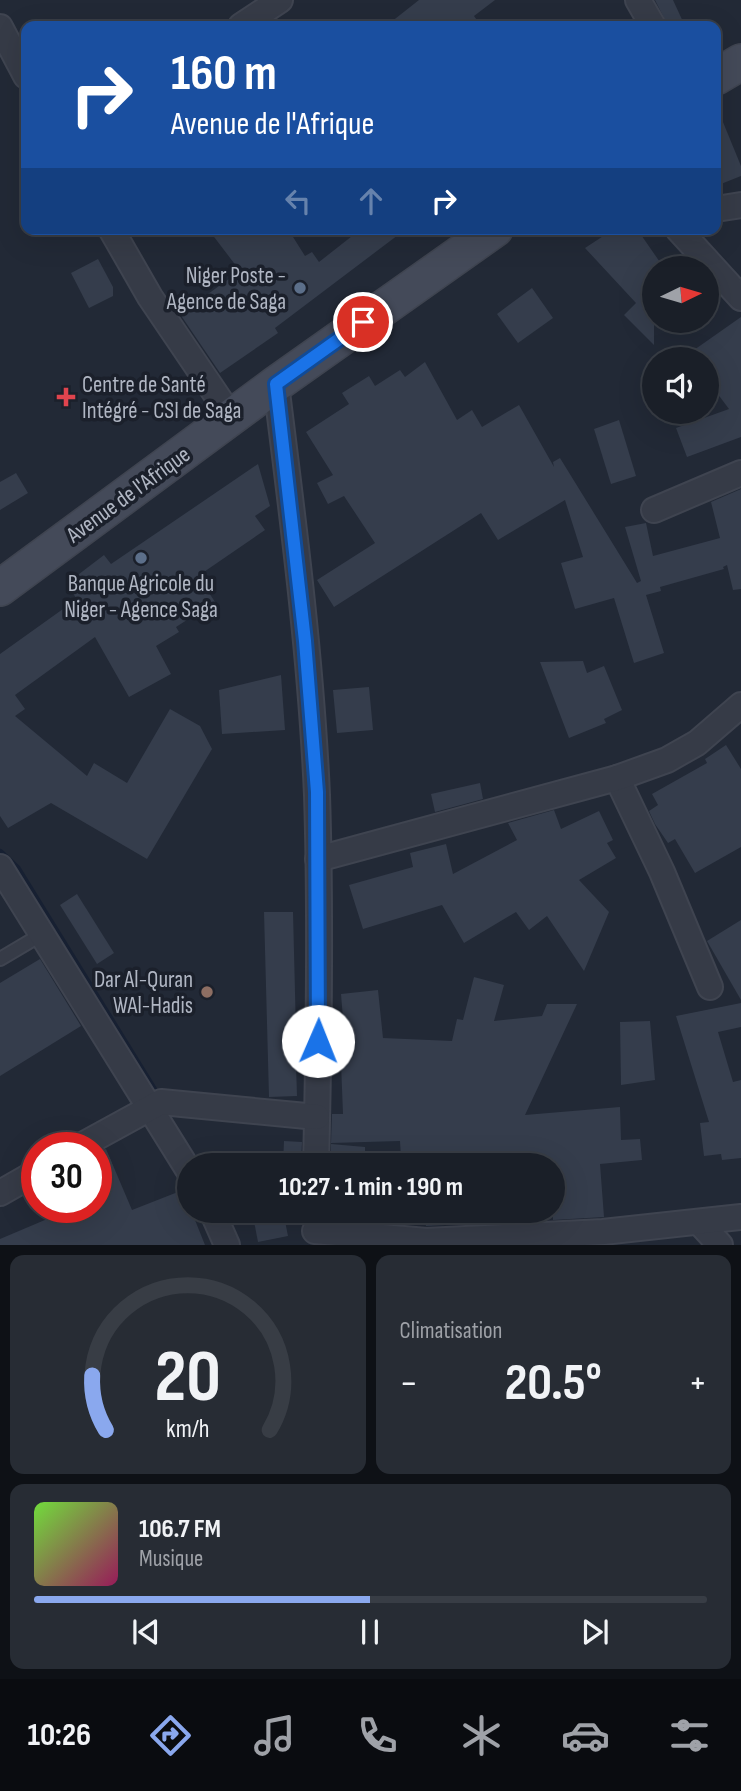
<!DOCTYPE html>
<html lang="fr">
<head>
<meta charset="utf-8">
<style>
  body { margin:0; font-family:"Sofia Sans Condensed",sans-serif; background:#272c34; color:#f1f3f6; height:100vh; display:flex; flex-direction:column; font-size:26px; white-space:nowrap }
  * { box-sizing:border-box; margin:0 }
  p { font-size:23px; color:#9fa2a8 }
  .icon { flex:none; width:38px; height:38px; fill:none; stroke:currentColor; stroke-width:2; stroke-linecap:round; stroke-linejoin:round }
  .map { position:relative; height:1245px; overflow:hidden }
  .details { display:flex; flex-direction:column; gap:10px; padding:10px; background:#0e1116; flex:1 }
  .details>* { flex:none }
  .banner { position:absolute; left:21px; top:21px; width:700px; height:214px; border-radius:14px; box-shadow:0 7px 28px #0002,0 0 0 2px #383d45; background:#1a4fa0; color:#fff; overflow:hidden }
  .needle { width:46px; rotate:85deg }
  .tools { position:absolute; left:642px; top:256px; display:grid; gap:14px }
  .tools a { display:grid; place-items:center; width:77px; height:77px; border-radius:50%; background:#1a1f28; box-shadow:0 7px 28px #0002,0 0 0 2px #383d45; font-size:35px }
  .speed { position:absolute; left:21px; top:1132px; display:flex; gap:14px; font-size:35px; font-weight:700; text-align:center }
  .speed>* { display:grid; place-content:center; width:91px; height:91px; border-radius:50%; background:#1a1f28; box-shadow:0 7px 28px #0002,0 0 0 2px #383d45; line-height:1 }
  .speed .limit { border:10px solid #d22; background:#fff; color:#111 }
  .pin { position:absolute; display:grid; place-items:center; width:60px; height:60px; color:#fff; margin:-30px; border:4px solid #fff; border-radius:50%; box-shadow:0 2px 7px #0007 }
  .me { position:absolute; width:77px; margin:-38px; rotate:1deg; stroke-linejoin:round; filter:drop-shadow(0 0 5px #0008) }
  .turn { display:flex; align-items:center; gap:24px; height:147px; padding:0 35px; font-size:32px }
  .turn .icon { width:91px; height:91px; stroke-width:2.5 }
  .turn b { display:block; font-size:49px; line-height:60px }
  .lanes { display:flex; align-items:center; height:66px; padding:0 35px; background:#0003; justify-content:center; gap:35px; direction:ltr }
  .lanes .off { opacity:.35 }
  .big { font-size:52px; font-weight:700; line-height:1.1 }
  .details .card { flex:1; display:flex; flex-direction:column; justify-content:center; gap:10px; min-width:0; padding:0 24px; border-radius:14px; background:#272c34 }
  .details .dial { align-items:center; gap:0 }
  .dial svg { height:182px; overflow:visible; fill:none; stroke:#383d45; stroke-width:7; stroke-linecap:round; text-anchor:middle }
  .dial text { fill:#f1f3f6; stroke:none }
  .song { display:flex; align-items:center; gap:21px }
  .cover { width:84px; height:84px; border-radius:10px; background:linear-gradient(135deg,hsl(100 70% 55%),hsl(330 70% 35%)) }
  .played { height:7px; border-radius:4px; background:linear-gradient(90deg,#8aa8ee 50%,#383d45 50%) }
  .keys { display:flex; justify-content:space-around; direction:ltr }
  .heat { display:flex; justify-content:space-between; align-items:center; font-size:38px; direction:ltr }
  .details .tiles { flex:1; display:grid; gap:10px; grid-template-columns:1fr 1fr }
  .card:last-child { grid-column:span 2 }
  .trip { position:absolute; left:177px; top:1153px; width:388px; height:70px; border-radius:35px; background:#1a1f28; box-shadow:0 7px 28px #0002,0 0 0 2px #383d45; font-weight:700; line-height:70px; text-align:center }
  .tabs { display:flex; height:112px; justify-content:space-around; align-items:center; background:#0a0c10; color:#9fa2a8 }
  .tabs .icon { width:49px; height:49px }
  .tabs .current { color:#8aa8ee }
  .tabs b { font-size:32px; color:#f1f3f6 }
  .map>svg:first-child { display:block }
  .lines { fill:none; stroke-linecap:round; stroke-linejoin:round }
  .stream { stroke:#172032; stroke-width:8 }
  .building { fill:#353d4c }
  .service-casing { stroke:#3f4450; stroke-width:16 }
  .minor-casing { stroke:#3f4450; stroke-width:28 }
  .secondary-casing { stroke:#3f4450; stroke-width:38 }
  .service { stroke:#363b47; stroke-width:12 }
  .minor { stroke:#363b47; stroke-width:24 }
  .secondary { stroke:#444a59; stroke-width:35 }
  .route-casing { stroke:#114b97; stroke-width:18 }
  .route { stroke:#1a73e8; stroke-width:12 }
  .service-dot { fill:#5c6f8a; stroke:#1b202b; stroke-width:2.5 }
  .health-dot { fill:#e0444e; stroke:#1b202b; stroke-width:2.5 }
  .education-dot { fill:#8d6e63; stroke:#1b202b; stroke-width:2.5 }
  .labels { text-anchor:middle; stroke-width:7; stroke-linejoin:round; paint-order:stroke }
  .poi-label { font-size:23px; fill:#b0b6c3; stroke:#1b202b; text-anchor:end }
  .street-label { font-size:23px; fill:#b0b6c3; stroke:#1b202b }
</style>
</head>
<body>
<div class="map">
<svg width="741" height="1245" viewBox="0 0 741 1245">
  <rect width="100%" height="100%" fill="#222936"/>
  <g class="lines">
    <!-- stream -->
    <g class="stream">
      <polyline points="0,853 17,869 159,1099"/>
      <polyline points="180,1171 189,1202"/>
    </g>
  </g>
  <!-- building -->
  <g class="building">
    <polygon points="419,0 495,0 474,16 481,26 386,26"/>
    <polygon points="655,0 673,0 685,26 668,26"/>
    <polygon points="716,105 741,166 741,176 716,186"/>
    <polygon points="208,229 288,229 305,256 312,252 319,262 361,229 406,229 275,328 278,333 220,373 180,314 240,271"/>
    <polygon points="614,229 637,229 664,268 654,268 654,345 624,315 636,303 585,248"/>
    <polygon points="98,259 113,287 113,296 89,308 71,273"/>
    <polygon points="532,288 553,318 518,343 497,314"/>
    <polygon points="741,317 741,437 687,457 676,428 729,409 708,381 714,376 707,367 707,359 701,359 694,350"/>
    <polygon points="425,362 457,420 472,410 482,427 519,405 554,467 553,462 560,458 637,583 641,581 625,527 646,523 653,556 720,538 711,502 741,489 741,589 733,590 727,565 723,567 724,569 660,587 661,591 646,595 664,653 634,663 614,598 575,609 561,563 583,557 565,500 498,540 481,513 334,607 317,580 375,543 344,496 328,504 317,483 333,475 306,432 349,404 342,393 369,376 375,386 400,370 405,377"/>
    <polygon points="619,420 636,476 611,484 594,429"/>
    <polygon points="258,464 270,506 255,516 265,530 198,576 215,602 176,627 179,632 156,646 171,674 129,697 95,637 15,695 25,709 15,716 87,776 94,763 127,783 170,709 200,726 212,749 147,859 51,803 8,828 0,816 0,654 77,599 66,584 104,555 111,564"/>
    <polygon points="16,473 28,493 0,510 0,482"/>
    <polygon points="583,661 587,673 604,666 622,710 604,719 606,723 569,738 540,662"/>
    <polygon points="281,675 285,730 222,734 219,690"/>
    <polygon points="369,687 373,730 337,733 333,690"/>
    <polygon points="726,745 741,769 741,847 695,873 675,839 668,843 655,824 649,811 658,805 652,794 707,763 705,759"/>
    <polygon points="480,783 483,799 435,812 431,794"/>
    <polygon points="554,810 561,829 599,811 613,840 607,843 616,858 579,880 609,912 584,971 547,916 529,930 516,912 464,943 442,905 363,929 349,885 413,867 410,853 446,844 453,874 517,840 508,823"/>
    <polygon points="77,894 114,953 97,964 60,905"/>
    <polygon points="264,912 293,912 296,1032 304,1032 303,1064 296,1064 297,1096 269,1097"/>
    <polygon points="741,920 741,1000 707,941"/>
    <polygon points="40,959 81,1026 0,1076 0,983"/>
    <polygon points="474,977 504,985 494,1021 542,1016 547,1004 577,1004 525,1115 620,1107 621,1140 640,1139 642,1160 600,1164 604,1217 553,1220 553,1166 442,1166 441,1157 401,1158 400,1141 331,1143 332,1114 343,1114 341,1063 333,1063 333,1031 344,1031 341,994 378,990 383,1038 452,1041 457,1019 463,1020"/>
    <polygon points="741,1003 741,1027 718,1032 733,1082 741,1080 741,1158 722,1160 721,1154 704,1156 700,1123 709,1122 676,1016"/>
    <polygon points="650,1021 655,1080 621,1085 620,1022"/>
    <polygon points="284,1141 302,1142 301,1164 283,1165"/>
    <polygon points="331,1144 365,1147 365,1161 331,1162"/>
    <polygon points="106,1149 132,1210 183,1190 205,1245 0,1245 0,1239 59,1214 57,1208 96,1208 96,1154"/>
    <polygon points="252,1211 283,1211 288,1236 258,1242"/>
    <polygon points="423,1211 537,1211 537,1220 426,1226"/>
  </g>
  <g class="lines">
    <defs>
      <polyline id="service" points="0,959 44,933"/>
      <g id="minor">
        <polyline points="638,0 653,26"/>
        <polyline points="241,26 280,0"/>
        <polyline points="0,27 26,76"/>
        <polyline points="716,209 741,205"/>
        <polyline points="111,229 150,297 232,418"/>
        <polyline points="678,229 741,298"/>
        <path d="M276,384C293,520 311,658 317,795C321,918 319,1042 316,1166"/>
        <polyline points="654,510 741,473"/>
        <polyline points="617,778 662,872 710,987"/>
        <polyline points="318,859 617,778 667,760 697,743 741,705"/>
        <polyline points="0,867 189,1171"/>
        <polyline points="77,1148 161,1102 317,1117"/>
        <polyline points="0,1193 37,1172"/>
        <polyline points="212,1211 227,1245"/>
        <polyline points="699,1222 720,1245"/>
        <polyline points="315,1231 426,1241 603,1232 741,1217"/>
      </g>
      <g id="secondary">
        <polyline points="716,77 741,62"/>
        <polyline points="0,588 276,384 495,229"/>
      </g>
    </defs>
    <!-- service casing -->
    <use href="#service" class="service-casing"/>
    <!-- minor casing -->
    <use href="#minor" class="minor-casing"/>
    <!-- secondary casing -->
    <use href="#secondary" class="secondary-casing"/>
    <!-- service -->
    <use href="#service" class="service"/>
    <!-- minor -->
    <use href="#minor" class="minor"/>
    <!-- secondary -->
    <use href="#secondary" class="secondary"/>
  </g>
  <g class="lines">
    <defs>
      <polyline id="route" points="318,1041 317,792 305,641 276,384 363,322"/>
    </defs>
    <!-- route casing -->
    <use href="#route" class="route-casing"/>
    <!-- route -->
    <use href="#route" class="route"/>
  </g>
  <!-- markers -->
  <g class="service-dot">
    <circle cx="300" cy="288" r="7"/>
    <circle cx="141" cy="558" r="7"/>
  </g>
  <path class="health-dot" d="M62.5 386.5h7v7h7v7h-7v7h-7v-7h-7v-7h7z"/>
  <circle class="education-dot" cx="207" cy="992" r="7"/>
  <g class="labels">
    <!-- poi labels -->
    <g class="poi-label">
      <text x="286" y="283">Niger Poste -<tspan x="286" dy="26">Agence de Saga</tspan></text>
      <text x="82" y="392" text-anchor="start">Centre de Santé<tspan x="82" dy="26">Intégré - CSI de Saga</tspan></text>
      <text x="141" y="591" text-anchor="middle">Banque Agricole du<tspan x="141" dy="26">Niger - Agence Saga</tspan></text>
      <text x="193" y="987">Dar Al-Quran<tspan x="193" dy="26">WAl-Hadis</tspan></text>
    </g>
    <!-- street labels -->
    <g class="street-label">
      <text transform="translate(128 494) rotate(-36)" y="8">Avenue de l'Afrique</text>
    </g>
  </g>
</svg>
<div class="tools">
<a><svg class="needle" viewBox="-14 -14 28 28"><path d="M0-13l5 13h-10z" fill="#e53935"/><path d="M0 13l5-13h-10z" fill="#9fa2a8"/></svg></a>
<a><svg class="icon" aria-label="sound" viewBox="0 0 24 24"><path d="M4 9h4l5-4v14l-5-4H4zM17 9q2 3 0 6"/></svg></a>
</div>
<div class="speed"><div class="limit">30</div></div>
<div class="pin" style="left:363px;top:322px;background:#d93025"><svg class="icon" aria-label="arrive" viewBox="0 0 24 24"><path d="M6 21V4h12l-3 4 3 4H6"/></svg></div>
<svg class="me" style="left:318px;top:1041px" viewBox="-20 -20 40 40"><circle r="19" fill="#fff"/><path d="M0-13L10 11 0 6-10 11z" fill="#1a73e8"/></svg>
<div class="trip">10:27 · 1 min · 190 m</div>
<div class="banner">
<div class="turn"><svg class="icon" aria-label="right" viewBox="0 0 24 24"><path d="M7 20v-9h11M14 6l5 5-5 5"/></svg><div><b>160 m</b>Avenue de l'Afrique</div></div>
<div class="lanes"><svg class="icon off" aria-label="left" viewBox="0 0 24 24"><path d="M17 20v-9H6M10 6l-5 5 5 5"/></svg><svg class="icon off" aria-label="ahead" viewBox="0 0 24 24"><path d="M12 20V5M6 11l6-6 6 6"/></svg><svg class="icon" aria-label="right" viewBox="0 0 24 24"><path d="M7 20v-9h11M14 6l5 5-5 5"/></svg></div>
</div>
</div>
<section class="details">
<div class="tiles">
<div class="card dial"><svg viewBox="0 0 100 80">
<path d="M14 69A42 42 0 1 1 86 69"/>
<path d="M14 69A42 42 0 0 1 8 45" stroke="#8aa8ee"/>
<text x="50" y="56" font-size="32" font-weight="700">20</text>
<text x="50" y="72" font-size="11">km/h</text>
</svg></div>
<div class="card"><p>Climatisation</p>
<div class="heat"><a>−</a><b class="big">20.5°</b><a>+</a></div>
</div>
<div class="card">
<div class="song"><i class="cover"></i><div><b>106.7 FM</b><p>Musique</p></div></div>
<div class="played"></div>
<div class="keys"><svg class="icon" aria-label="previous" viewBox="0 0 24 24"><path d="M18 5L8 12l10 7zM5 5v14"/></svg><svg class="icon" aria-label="pause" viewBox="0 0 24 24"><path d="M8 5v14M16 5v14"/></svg><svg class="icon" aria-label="next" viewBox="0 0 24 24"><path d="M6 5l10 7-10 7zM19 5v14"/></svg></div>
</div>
</div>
</section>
<nav class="tabs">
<b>10:26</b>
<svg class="icon current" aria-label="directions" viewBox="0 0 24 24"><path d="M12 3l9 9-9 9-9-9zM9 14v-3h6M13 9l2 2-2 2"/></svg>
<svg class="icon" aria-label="music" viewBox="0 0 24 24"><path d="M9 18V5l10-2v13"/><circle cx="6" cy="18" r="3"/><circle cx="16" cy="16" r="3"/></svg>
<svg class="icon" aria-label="phone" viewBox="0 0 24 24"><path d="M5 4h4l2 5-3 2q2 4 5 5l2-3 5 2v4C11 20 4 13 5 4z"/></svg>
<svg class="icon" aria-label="climate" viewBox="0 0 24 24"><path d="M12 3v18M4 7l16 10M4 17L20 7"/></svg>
<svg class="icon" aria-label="car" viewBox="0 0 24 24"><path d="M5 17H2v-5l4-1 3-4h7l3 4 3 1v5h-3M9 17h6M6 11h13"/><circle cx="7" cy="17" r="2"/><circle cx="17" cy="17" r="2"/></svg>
<svg class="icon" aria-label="filters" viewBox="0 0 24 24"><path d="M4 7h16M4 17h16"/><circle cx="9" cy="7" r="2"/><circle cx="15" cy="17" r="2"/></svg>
</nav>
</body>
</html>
